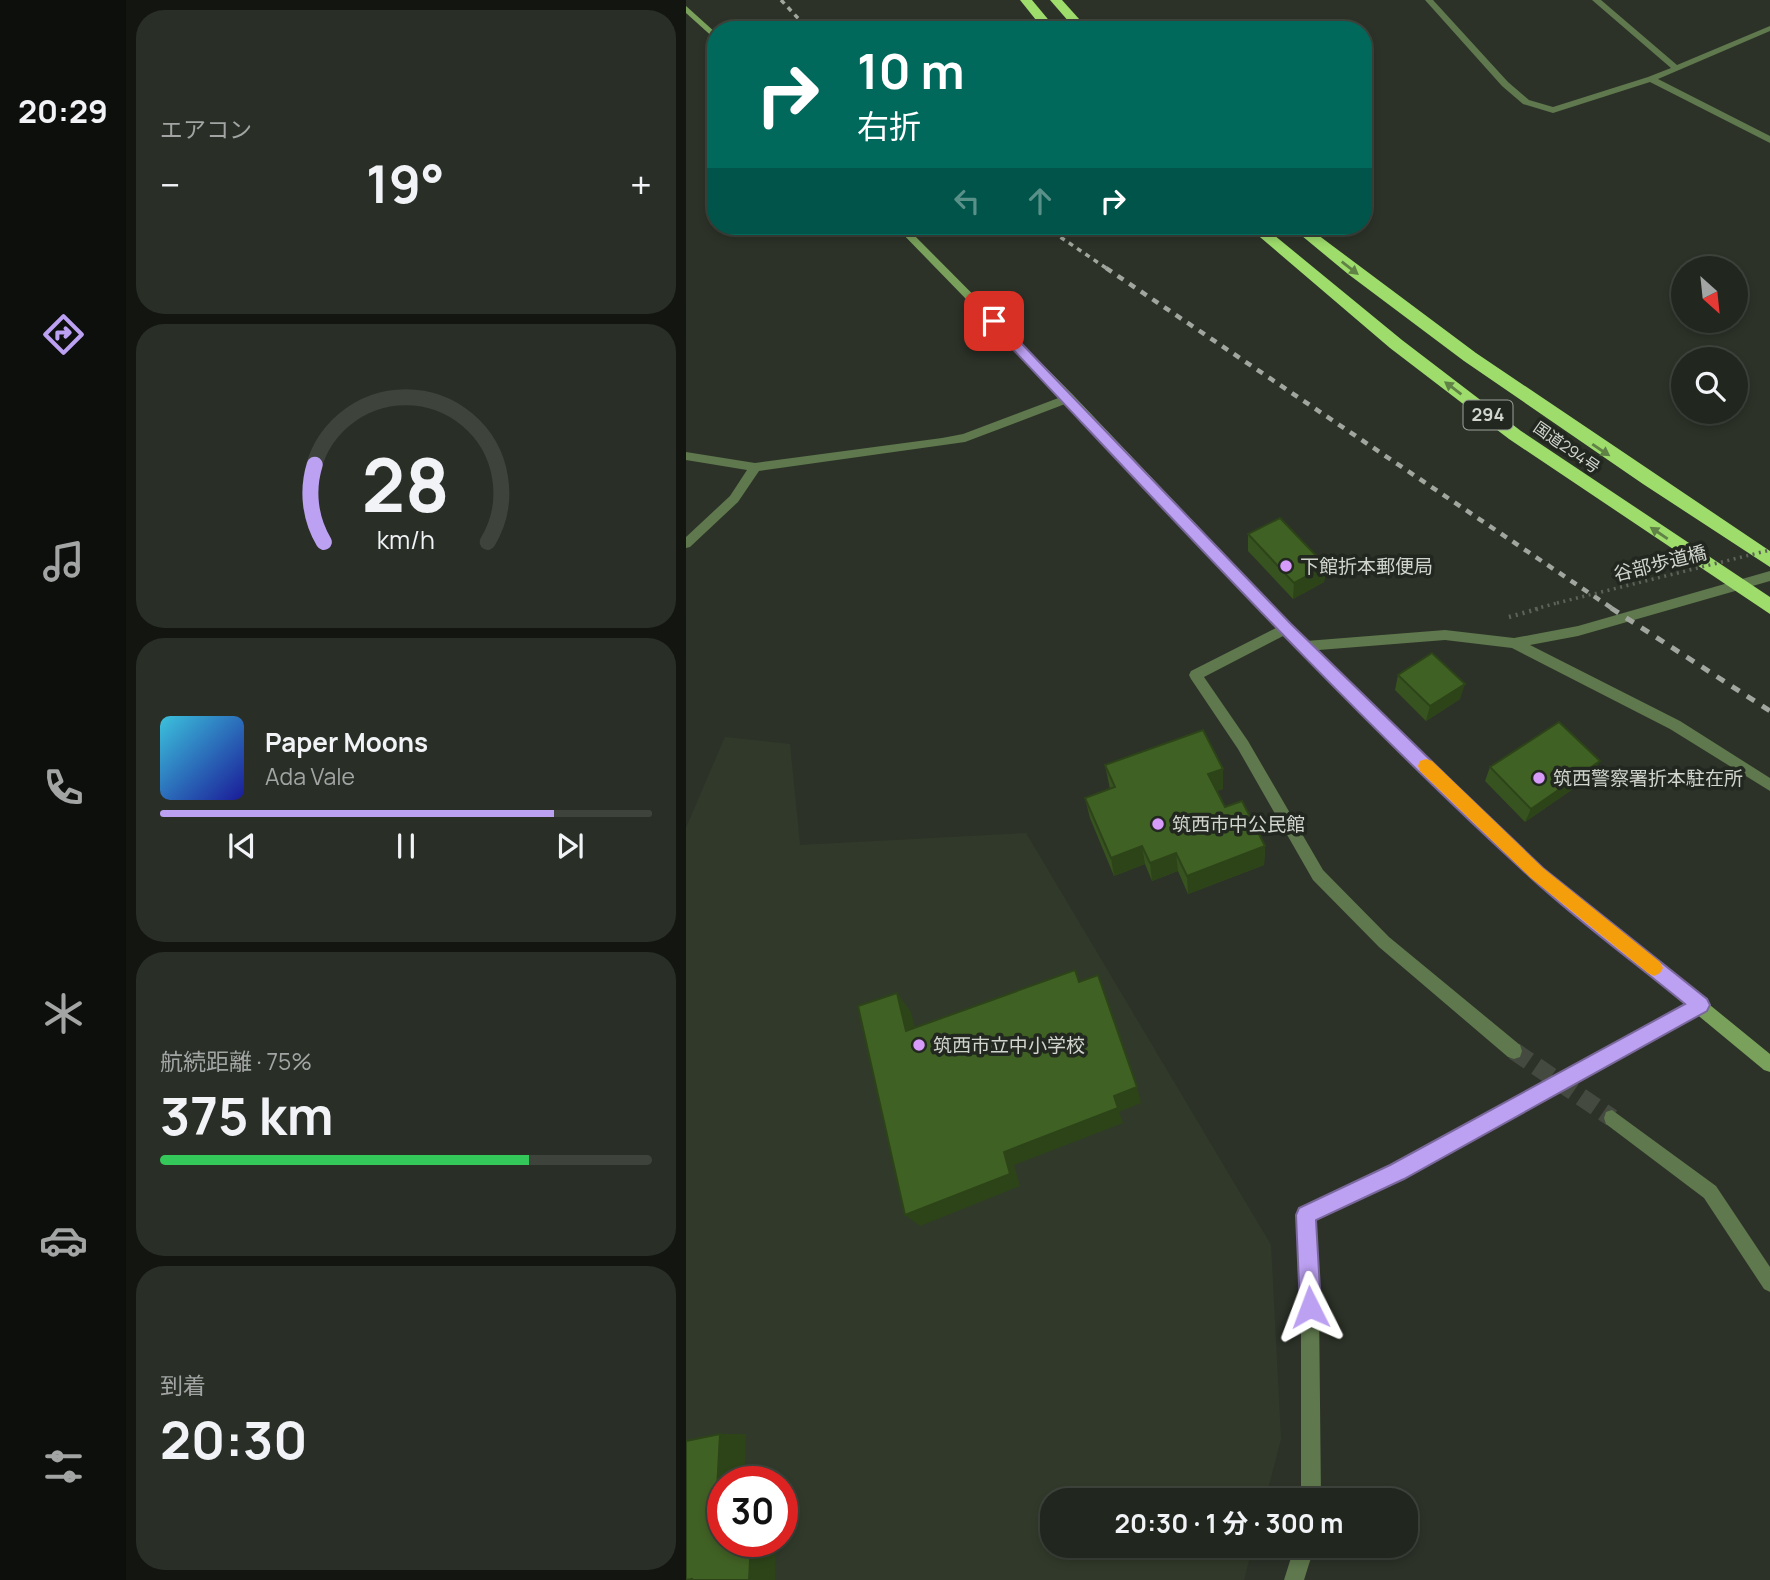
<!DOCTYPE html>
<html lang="ja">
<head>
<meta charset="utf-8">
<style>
  body { margin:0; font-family:Manrope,"Noto Sans JP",sans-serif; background:#292e27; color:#f1f3f6; height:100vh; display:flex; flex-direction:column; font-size:26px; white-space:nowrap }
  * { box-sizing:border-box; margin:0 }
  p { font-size:23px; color:#a2a5a4 }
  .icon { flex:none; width:38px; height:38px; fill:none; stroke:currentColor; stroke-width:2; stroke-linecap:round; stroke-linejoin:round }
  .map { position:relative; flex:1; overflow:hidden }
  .panel { display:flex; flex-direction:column; gap:10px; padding:10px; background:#121510; width:560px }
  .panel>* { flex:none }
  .guide { position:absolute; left:21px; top:21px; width:665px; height:214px; border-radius:28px; box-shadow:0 4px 10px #0003,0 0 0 2px #3e433c; background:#00695c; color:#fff; overflow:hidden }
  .needle { width:46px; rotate:153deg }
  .tools { position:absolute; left:985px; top:256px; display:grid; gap:14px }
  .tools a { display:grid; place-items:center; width:77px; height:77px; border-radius:50%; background:#21261e; box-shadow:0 4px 10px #0003,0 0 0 2px #3e433c; font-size:35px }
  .speed { position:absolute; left:21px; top:1466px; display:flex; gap:14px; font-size:35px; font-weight:700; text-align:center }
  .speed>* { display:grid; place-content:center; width:91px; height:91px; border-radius:50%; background:#21261e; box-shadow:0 4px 10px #0003,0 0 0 2px #3e433c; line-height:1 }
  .speed .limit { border:10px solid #d22; background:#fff; color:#111 }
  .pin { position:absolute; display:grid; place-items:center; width:60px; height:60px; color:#fff; margin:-30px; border-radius:14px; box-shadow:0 4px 10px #0006 }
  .me { position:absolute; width:77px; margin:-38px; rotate:357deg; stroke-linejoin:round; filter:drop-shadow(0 0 5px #0008) }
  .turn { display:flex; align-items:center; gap:24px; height:147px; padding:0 35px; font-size:32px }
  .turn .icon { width:91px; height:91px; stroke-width:2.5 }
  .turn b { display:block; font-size:49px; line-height:60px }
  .lanes { display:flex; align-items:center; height:66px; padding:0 35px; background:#0003; justify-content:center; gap:35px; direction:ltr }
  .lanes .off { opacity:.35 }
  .big { font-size:52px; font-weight:700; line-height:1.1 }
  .panel .widget { flex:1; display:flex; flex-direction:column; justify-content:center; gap:10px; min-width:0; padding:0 24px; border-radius:28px; background:#292e27 }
  .panel .dial { align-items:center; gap:0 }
  .dial svg { height:182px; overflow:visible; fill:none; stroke:#3e433c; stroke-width:7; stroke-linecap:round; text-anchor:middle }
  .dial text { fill:#f1f3f6; stroke:none }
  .song { display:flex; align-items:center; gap:21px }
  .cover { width:84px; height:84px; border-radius:10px; background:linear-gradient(135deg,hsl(190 70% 55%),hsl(240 70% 35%)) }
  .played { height:7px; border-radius:4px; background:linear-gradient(90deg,#bca0f2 80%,#3e433c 80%) }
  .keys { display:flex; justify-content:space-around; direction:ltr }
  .heat { display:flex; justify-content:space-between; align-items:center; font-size:38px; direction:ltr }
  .charge { height:10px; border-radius:5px; background:linear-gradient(90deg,#34c759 75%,#3e433c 0) }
  .trip { position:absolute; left:354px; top:1488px; width:378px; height:70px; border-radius:28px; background:#21261e; box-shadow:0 4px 10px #0003,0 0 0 2px #3e433c; font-weight:700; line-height:70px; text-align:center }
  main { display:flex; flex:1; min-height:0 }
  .menu { display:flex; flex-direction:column; width:126px; justify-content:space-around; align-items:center; background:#0d0f0c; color:#a2a5a4 }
  .menu .icon { width:49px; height:49px }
  .menu .selected { color:#bca0f2 }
  .menu b { font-size:32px; color:#f1f3f6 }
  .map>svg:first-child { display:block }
  .built { fill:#313a2a; fill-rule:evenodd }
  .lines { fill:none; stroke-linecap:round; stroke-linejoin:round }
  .street-tunnel { stroke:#454a41; stroke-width:18; stroke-dasharray:18 9; stroke-linecap:butt }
  .path-far1 { stroke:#5e635a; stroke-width:3.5; stroke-dasharray:2 4.5; stroke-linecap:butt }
  .path { stroke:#5e635a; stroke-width:4.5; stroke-dasharray:2 5; stroke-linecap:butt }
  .street { fill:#5f784d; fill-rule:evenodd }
  .secondary { fill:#79a15b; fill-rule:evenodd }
  .highway { fill:#9edc6c; fill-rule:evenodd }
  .rail-far2 { stroke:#a1a69e; stroke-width:3.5; stroke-dasharray:5 5; stroke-linecap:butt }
  .rail-far1 { stroke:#a1a69e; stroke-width:4.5; stroke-dasharray:7 7; stroke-linecap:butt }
  .rail { stroke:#a1a69e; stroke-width:5; stroke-dasharray:9 9; stroke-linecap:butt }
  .path-bridge { stroke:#5e635a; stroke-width:3.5; stroke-dasharray:2 4.5; stroke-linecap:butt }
  .street-bridge { stroke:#5f784d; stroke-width:18 }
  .wall { fill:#37531f }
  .shaded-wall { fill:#2d4419 }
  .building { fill:#406124; stroke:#2d4419; stroke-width:2 }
  .oneway { fill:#608246 }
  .route { fill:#bca0f2; stroke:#7a689d; stroke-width:2 }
  .slow { fill:#f59e0b }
  .poi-dot { fill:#d79bf9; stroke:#22281f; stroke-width:2.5 }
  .labels { text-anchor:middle; stroke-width:7; stroke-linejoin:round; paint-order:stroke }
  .far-street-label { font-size:16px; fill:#d1d5ce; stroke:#22281f }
  .shield { fill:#22281f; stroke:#9ca19a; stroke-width:2 }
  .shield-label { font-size:18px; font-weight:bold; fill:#d1d5ce }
  .street-label { font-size:19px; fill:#d1d5ce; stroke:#22281f }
  .poi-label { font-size:19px; fill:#d1d5ce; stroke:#22281f; text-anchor:start }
</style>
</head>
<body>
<main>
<nav class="menu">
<b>20:29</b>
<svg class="icon selected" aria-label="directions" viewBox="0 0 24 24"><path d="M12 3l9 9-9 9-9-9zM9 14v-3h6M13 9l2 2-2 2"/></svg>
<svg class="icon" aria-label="music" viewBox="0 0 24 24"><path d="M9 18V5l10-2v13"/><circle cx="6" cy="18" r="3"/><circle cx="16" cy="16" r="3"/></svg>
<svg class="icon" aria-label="phone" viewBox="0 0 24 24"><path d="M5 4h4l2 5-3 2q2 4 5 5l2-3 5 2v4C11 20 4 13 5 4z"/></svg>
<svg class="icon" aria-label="climate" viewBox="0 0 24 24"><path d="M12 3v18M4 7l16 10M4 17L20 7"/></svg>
<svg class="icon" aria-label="car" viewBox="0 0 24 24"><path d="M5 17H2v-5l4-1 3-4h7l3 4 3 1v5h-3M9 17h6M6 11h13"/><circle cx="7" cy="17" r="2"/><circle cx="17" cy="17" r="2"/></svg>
<svg class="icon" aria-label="filters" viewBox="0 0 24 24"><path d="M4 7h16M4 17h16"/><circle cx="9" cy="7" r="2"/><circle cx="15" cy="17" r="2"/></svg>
</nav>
<section class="panel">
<div class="widget"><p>エアコン</p>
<div class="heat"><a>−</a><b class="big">19°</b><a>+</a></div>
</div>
<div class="widget dial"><svg viewBox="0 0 100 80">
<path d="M14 69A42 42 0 1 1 86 69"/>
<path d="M14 69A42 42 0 0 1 10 35" stroke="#bca0f2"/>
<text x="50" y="56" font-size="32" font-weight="700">28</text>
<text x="50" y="72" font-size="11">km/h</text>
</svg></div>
<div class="widget">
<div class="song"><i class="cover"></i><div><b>Paper Moons</b><p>Ada Vale</p></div></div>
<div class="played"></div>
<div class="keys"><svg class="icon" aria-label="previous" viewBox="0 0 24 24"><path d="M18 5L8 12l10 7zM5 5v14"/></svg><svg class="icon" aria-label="pause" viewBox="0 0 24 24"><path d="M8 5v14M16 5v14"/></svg><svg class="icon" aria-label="next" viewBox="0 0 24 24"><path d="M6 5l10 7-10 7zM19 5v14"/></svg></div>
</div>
<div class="widget"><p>航続距離 · 75%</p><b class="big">375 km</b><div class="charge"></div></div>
<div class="widget"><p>到着</p><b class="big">20:30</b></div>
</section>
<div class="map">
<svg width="1084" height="1580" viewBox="0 0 1084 1580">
  <rect width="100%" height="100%" fill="#2c3228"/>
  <!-- built -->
  <path class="built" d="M39,737L104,744L114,845L340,833L585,1245L595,1439L579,1500H366V1545H567L558,1580H0V828ZM37,1482H96V1542H37Z"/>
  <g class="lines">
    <!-- street-tunnel -->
    <polyline class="street-tunnel" points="828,1051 926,1118"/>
    <!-- path-far1 -->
    <polyline class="path-far1" points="849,609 871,603"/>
    <!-- path -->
    <polyline class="path" points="823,617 855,608"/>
    <!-- street -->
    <g class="street">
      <polygon points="739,0 747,0 822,82 843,100 867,107 962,77 985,68 906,0 915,0 991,65 1084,26 1084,31 972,79 1084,136 1084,143 964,82 867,113 837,104 816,86"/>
      <polygon points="383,394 387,395 387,401 279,442 73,471 52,502 4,547 0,548 0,537 44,496 61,470 0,460 0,452 69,463 256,438 277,434"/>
      <polygon points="1084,571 1084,581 892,636 844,645 994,721 1084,778 1084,791 984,729 826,648 759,640 620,651 614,646 620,641 759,630 828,638 892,626"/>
      <polygon points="600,623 606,628 605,632 518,677 562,741 637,870 703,937 834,1045 836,1051 834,1057 828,1059 822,1057 693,947 627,880 552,749 505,679 503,675 505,671"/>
      <polygon points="1015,997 1021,1000 1023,1005 1021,1010 921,1066 915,1068 909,1066 907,1060 909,1054"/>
      <polygon points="926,1110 1030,1186 1084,1267 1084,1292 1078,1289 1018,1198 920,1124 918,1118 920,1112"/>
      <polygon points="711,1164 717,1166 719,1172 717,1178 629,1220 633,1307 635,1500 615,1500 615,1307 611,1215 614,1209"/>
      <polygon points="609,1545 629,1545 618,1580 598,1580"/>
    </g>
    <!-- secondary -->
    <g class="secondary">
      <polygon points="0,6 30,33 30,40 0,13"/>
      <polygon points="209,226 219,226 387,395 605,624 765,782 856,868 1084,1054 1084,1072 1078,1070 846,878 755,790 595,632 379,401"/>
    </g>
    <!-- highway -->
    <g class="highway">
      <polygon points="334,0 346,0 371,30 358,30"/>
      <polygon points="364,0 376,0 403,30 390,30"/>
      <polygon points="561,226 577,226 716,340 835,431 1084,597 1084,614 823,439 704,348"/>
      <polygon points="604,226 620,226 790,353 1084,551 1084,567 957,484 778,361 662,274"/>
    </g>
    <!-- rail-far2 -->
    <g class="rail-far2">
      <polyline points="95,0 123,30"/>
      <polyline points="358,226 423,270"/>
    </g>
    <!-- rail-far1 -->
    <polyline class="rail-far1" points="420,268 927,609"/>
    <!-- rail -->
    <polyline class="rail" points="925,608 1084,711"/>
    <!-- path-bridge -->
    <polyline class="path-bridge" points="871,603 1084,550"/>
    <!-- street-bridge -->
    <polyline class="street-bridge" points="711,1172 915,1060"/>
  </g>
  <!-- wall -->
  <g class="wall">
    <polygon points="562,534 640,566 638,582 607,599 562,551"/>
    <polygon points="712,675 774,699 740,721 709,690"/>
    <polygon points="419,765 537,769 537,789 531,791 539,807 579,846 578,865 502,894 492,871 466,881 459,864 428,876 404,818 399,798 424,789"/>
    <polygon points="804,767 907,775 839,822 799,781"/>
  </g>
  <!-- shaded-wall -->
  <g class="shaded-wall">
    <polygon points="640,566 638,582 607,599 608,583"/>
    <polygon points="779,684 774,699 740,721 744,706"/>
    <polygon points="914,761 907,775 839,822 845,809"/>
    <polygon points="537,769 537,789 523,794 522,774"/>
    <polygon points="456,846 459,864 428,876 425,858"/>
    <polygon points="579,846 578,865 502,894 501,876"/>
    <polygon points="490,853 492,871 466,881 464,863"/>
    <polygon points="211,993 225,1012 234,1049 220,1031"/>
    <polygon points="451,1087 455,1103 433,1112 437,1123 328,1165 334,1186 234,1226 219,1215 318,1152 428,1096"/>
    <polygon points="34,1434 60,1434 58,1482 37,1482 37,1527 29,1528"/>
    <polygon points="65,1542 90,1542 89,1580 63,1580"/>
  </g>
  <!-- building -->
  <g class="building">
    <polygon points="594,518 640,566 608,583 562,534"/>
    <polygon points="746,653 779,684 744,706 712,675"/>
    <polygon points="873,722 914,761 845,809 804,767"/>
    <polygon points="517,730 537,769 522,774 539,807 556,801 579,846 501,876 490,853 464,863 456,846 425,858 399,798 429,787 419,765"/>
    <polygon points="389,970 393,982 412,975 451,1087 428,1096 432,1108 318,1152 324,1174 219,1215 172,1006 211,993 220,1031"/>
    <polygon points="34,1434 29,1528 37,1526 37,1542 65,1542 63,1580 6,1580 6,1579 0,1580 0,1441"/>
  </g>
  <!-- one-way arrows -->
  <defs><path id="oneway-solid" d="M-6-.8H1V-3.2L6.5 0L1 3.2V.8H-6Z" transform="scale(1.75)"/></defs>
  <g class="oneway">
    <use href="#oneway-solid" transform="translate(664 268) rotate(38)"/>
    <use href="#oneway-solid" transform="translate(767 388) rotate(-143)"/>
    <use href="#oneway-solid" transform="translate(915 450) rotate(34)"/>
    <use href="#oneway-solid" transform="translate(973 533) rotate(-146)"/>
  </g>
  <!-- route -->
  <path class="route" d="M308,318L312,319L605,624L766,781L857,868L1021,999L1024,1005L1021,1011L718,1179L630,1220L635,1307L632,1314L624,1317L617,1314L614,1307L610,1215L613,1208L704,1165L999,1004C948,962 893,922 844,877C654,703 480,511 303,324V319Z"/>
  <!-- slow -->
  <polygon class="slow" points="740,759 746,761 857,868 974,962 977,968 974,973 968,976 962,973 845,878 734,771 732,766 734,761"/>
  <!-- markers -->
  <g class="poi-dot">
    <circle cx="600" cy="566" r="7"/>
    <circle cx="853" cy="778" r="7"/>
    <circle cx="472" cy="824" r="7"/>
    <circle cx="233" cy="1045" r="7"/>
  </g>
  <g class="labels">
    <!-- far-street labels -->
    <g class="far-street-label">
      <text transform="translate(881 447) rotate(35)" y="6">国道294号</text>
    </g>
    <!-- shield labels -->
    <rect class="shield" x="777.5" y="400.5" width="49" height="29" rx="5"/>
    <g class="shield-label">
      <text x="802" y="421">294</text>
    </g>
    <!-- street labels -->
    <g class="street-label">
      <text transform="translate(974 563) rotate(-14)" y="7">谷部歩道橋</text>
    </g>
    <!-- poi labels -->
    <g class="poi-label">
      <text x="614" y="573">下館折本郵便局</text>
      <text x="867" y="785">筑西警察署折本駐在所</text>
      <text x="486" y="831">筑西市中公民館</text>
      <text x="247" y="1052">筑西市立中小学校</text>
    </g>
  </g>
</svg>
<div class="tools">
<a><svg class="needle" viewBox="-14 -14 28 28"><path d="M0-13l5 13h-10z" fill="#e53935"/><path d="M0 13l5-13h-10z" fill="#a2a5a4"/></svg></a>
<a><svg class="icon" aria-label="search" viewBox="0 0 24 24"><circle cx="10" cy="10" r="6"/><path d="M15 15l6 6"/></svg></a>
</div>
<div class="speed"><div class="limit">30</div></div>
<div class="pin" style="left:308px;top:321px;background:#d93025"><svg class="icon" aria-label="arrive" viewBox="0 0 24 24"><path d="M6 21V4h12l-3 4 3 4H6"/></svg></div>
<svg class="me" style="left:624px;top:1307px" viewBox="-20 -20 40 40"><path d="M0-17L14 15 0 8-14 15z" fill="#bca0f2" stroke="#fff" stroke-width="4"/></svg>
<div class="trip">20:30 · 1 分 · 300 m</div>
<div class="guide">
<div class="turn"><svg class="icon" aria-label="right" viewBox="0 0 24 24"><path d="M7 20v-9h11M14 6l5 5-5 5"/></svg><div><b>10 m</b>右折</div></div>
<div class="lanes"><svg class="icon off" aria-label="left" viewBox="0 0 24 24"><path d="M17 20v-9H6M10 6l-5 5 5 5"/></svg><svg class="icon off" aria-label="ahead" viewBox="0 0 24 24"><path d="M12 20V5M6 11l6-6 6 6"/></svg><svg class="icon" aria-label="right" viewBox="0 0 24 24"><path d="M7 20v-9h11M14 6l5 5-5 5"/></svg></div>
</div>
</div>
</main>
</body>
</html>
